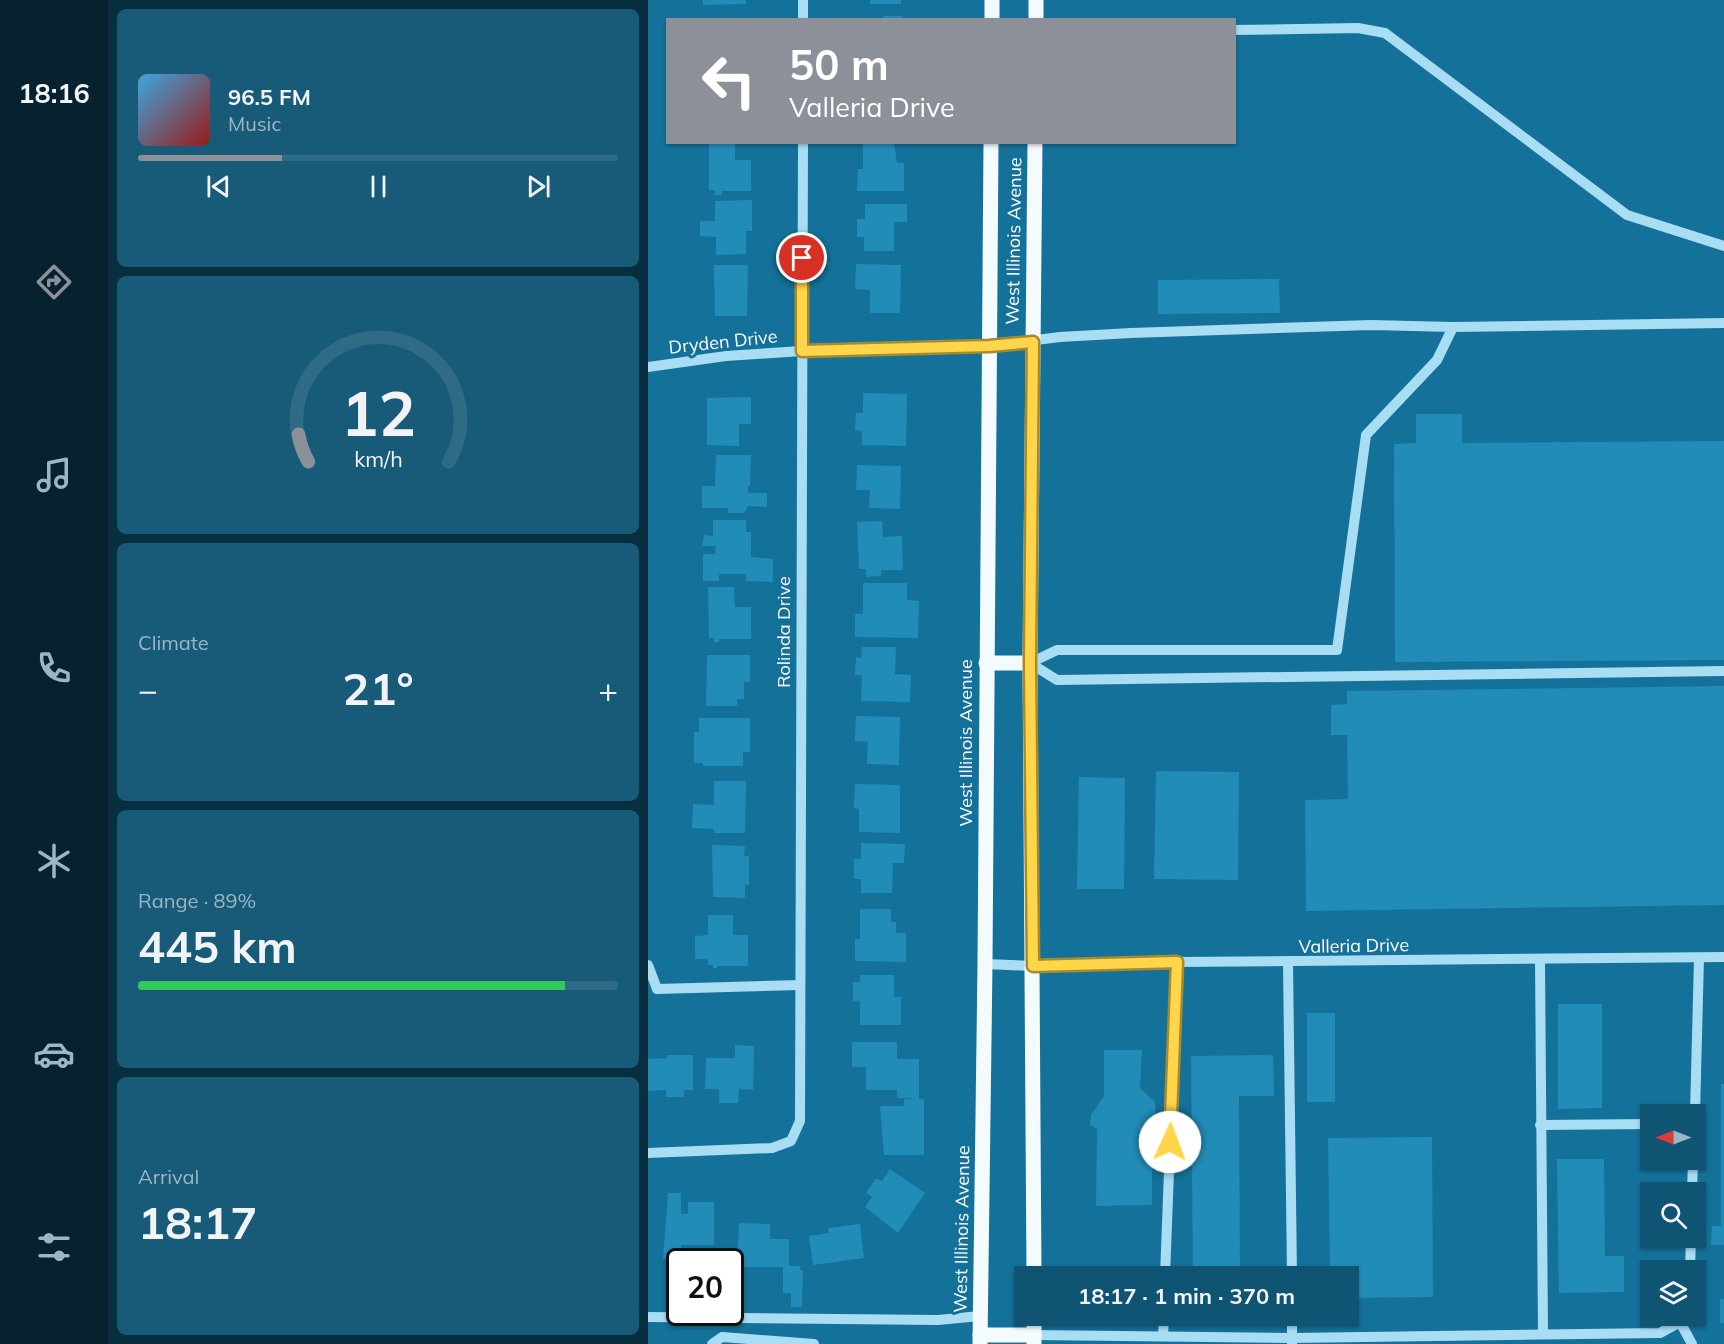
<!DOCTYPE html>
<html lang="en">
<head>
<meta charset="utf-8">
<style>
  body { margin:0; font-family:Mulish,sans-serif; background:#185b78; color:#f1f3f6; height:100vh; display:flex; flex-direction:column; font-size:22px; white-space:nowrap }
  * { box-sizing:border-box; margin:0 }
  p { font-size:20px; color:#9bb7c4 }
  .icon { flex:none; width:33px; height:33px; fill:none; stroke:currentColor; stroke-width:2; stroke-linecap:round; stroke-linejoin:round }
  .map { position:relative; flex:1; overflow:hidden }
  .sheet { display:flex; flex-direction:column; gap:9px; padding:9px; background:#082f3f; width:540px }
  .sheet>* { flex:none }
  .hud { position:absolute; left:18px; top:18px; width:570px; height:126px; border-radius:0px; box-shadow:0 2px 4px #0004; background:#8c9099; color:#fff; overflow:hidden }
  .needle { width:39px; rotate:270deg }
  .controls { position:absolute; left:992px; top:1104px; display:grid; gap:12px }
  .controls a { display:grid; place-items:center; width:66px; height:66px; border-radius:0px; background:#0f5573; box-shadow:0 2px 4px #0004; font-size:30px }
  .speed { position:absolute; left:18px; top:1248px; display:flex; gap:12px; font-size:30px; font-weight:700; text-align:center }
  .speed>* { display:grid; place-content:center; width:78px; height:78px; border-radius:50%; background:#0f5573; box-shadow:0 2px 4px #0004; line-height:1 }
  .speed .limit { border:3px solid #111; border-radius:9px; background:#fff; color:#111 }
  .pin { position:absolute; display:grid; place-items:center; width:51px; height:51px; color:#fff; margin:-26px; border:3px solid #fff; border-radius:50%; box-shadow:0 2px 6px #0007 }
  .me { position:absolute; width:66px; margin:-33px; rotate:2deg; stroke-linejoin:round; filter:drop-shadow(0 0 4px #0008) }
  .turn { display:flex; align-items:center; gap:21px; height:126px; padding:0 24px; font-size:27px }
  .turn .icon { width:78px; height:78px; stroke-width:2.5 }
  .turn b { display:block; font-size:42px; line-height:51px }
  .big { font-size:45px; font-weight:700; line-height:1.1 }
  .sheet .card { flex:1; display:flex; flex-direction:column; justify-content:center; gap:9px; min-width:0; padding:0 21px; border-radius:9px; background:#185b78 }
  .sheet .dial { align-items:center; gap:0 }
  .dial svg { height:156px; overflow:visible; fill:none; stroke:#2f6b85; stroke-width:7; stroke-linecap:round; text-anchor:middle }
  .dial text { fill:#f1f3f6; stroke:none }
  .song { display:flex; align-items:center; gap:18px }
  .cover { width:72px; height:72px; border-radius:9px; background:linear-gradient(135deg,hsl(200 70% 55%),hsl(0 70% 35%)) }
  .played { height:6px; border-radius:3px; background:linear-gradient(90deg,#8c9099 30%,#2f6b85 30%) }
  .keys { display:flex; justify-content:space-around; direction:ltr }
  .heat { display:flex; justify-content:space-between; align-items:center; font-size:33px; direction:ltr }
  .charge { height:9px; border-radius:4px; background:linear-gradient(90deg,#34c759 89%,#2f6b85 0) }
  .trip { position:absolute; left:366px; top:1266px; width:345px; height:60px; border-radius:0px; background:#0f5573; box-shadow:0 2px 4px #0004; font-weight:700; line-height:60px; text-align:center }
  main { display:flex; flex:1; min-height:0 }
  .tabs { display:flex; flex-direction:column; width:108px; justify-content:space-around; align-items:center; background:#06222e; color:#9bb7c4 }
  .tabs .icon { width:42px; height:42px }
  .tabs .selected { color:#8c9099 }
  .tabs b { font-size:27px; color:#f1f3f6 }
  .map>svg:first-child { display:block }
  .building { fill:#228cb8 }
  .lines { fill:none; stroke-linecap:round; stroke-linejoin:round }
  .minor { stroke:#a8ddf3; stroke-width:10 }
  .major { stroke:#f3fbff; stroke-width:15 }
  .route-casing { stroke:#a68a30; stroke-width:15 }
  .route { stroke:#ffd54a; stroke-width:10 }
  .labels { text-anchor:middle; stroke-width:6; stroke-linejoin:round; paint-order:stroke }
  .street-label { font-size:18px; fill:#fff; stroke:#147199 }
</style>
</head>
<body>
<main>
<nav class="tabs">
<b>18:16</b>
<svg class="icon selected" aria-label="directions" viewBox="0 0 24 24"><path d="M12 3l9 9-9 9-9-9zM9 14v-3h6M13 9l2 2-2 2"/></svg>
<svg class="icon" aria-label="music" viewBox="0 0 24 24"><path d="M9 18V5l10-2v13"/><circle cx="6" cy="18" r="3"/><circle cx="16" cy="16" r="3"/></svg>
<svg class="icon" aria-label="phone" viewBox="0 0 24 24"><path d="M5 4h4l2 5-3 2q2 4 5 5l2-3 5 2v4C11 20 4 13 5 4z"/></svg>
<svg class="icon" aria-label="climate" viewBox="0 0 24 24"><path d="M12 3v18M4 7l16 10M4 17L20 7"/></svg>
<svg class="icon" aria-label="car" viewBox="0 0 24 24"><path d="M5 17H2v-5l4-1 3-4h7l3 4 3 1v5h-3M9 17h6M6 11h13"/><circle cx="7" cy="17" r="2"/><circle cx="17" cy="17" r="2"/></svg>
<svg class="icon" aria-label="filters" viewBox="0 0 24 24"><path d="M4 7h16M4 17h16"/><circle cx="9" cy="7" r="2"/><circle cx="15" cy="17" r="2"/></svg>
</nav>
<section class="sheet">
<div class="card">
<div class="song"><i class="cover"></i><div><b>96.5 FM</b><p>Music</p></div></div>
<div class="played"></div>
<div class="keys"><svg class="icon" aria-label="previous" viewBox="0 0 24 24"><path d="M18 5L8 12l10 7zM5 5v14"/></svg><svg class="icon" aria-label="pause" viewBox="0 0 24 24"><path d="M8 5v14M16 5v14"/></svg><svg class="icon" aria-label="next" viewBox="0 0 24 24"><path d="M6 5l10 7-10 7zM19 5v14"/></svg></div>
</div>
<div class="card dial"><svg viewBox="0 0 100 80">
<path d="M14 69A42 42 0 1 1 86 69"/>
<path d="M14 69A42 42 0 0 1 9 55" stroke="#8c9099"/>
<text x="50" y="56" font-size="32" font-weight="700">12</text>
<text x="50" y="72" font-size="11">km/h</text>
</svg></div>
<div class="card"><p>Climate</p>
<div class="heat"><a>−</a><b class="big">21°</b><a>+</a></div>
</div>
<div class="card"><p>Range · 89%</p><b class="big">445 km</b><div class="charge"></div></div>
<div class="card"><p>Arrival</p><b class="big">18:17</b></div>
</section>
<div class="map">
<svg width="1076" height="1344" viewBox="0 0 1076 1344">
  <rect width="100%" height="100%" fill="#147199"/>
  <!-- building -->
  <g class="building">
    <polygon points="55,0 98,0 98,4 55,5"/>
    <rect x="222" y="0" width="31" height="4"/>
    <rect x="235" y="16" width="20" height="4"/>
    <polygon points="61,142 87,142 87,160 103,160 103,191 74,191 74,195 67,195 67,190 61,190"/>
    <polygon points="215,142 246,142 249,163 256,163 256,191 209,191 210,169 215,169"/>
    <polygon points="104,200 104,231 98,231 98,254 68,255 68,237 52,236 52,221 67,221 67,201"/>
    <polygon points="217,204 259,204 259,222 246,222 246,251 216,251 216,237 209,237 209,219 217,219"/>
    <polygon points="208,264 253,265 252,313 222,313 222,290 207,289"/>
    <polygon points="66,265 100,265 99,316 67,316"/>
    <polygon points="631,279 632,313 510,314 510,280"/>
    <polygon points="215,393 259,394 258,446 214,445 214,431 207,430 208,413 215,413"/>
    <polygon points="103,397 103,424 91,424 91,446 59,445 59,398"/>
    <polygon points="768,414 814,414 814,443 1076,441 1076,660 747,662 746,444 768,443"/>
    <polygon points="68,455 103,455 102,486 100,486 100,493 119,493 119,507 100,506 96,513 80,513 80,508 54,508 54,486 67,486"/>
    <polygon points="209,465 253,466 252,509 221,508 222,490 208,490"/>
    <polygon points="65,520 98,520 98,532 103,532 103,557 125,559 125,582 98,581 98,574 71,574 71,581 55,581 55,554 67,554 68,546 54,546 56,535 65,536"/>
    <polygon points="234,521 235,537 254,536 255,570 233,570 233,576 218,577 218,569 211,569 209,522"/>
    <polygon points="215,583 259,583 259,600 271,601 270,638 207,637 207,614 215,614"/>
    <polygon points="60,587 86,587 87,607 103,607 103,639 71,639 71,642 66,642 66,638 61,638"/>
    <polygon points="214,647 248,647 247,674 263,675 262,702 213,701 214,675 207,675 208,657 213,658"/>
    <polygon points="59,655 102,655 102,682 96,682 96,699 89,699 89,706 58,706"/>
    <polygon points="1076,686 1076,905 658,911 657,800 700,799 699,735 683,735 683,705 699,704 699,691"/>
    <polygon points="208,716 252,717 251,765 219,764 220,742 207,741"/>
    <polygon points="51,718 102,718 102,752 95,752 95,766 55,766 55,763 46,763 46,732 51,732"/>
    <polygon points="508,771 591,772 590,880 506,879"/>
    <polygon points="431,777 477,778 476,889 429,889"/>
    <polygon points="66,781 98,781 97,833 66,833 66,829 44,828 45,804 66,805"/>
    <polygon points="207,784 252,785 252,833 211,832 211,809 206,808"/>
    <polygon points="213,843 257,844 256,863 245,863 244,893 213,893 213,879 206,879 206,859 213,859"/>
    <polygon points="64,845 97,846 96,856 101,856 101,885 97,884 97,898 65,897"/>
    <polygon points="212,909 243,909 243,922 248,922 248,933 258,933 258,962 207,961 207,939 212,939"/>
    <polygon points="60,915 85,915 85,935 100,935 100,966 69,966 69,968 65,968 65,965 60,965 60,959 47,959 47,936 60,935"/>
    <polygon points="212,975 246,975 246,997 253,997 253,1025 212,1025 212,1001 205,1001 205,982 212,982"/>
    <polygon points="910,1004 954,1004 954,1108 910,1109"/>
    <rect x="659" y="1013" width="28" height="89"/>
    <polygon points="204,1042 249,1042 249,1059 271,1059 271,1099 276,1099 276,1155 236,1155 232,1106 256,1106 256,1099 268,1098 249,1098 249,1090 218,1090 218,1067 204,1067"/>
    <polygon points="87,1045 106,1046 105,1090 91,1089 90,1103 71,1103 71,1089 57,1089 58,1058 87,1058"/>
    <polygon points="456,1050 494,1050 492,1088 507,1102 508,1127 504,1127 504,1205 448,1206 449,1129 442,1125 443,1115 456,1096"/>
    <polygon points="19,1055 45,1055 45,1090 36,1090 36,1097 18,1097 18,1090 0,1091 0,1059 19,1058"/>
    <polygon points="625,1055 626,1096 591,1096 592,1276 545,1276 543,1056"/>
    <polygon points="1073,1084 1076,1084 1076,1245 1063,1245 1064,1226 1073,1226"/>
    <polygon points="784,1137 785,1297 700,1298 700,1276 682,1276 680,1138"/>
    <polygon points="909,1159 956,1159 957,1256 976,1256 976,1292 911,1293"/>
    <polygon points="242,1169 277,1193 250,1233 217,1207 224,1197 218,1193 228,1178 234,1181"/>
    <polygon points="20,1193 33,1193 33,1214 40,1214 40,1202 66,1202 66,1245 33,1245 33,1259 15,1259"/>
    <polygon points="91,1223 122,1224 122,1239 141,1239 141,1266 152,1266 152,1270 155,1270 154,1307 143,1307 143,1293 135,1293 135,1267 89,1267"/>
    <polygon points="212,1224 216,1258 165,1265 161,1236 181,1233 180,1228"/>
    <rect x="1072" y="1299" width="4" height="24"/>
    <rect x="553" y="1316" width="19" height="7"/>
  </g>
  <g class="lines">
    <!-- minor -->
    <g class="minor">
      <polyline points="155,20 155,0"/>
      <polyline points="586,30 710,28 737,33 979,215 1076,246"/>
      <polyline points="805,327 1076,323"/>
      <polyline points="0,367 78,356 154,351 341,346 412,337 483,333 723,325 805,327 789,360 718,435 689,650 409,650 382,663"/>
      <polyline points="382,663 409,680 1076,671"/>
      <polyline points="892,960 895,1334"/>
      <polyline points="640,963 644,1276"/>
      <polyline points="337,964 385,966 529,962 1076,957"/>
      <polyline points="0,965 9,989 152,985"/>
      <polyline points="1047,1114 1051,958"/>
      <polyline points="892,1125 1002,1124"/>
      <polyline points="0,1153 124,1148 143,1141 152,1121 155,142"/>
      <polyline points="1044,1192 1045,1160"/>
      <polyline points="1042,1270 1043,1238"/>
      <polyline points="517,1276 529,962"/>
      <polyline points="644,1316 644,1344"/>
      <polyline points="0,1317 290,1320 332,1316"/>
      <polyline points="1032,1322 1044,1344"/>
      <polyline points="386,1335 644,1338 1012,1333 1032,1322 1035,1316"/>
      <polyline points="515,1336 516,1316"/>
      <polyline points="64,1344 74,1337 166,1344"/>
    </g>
    <!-- major -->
    <g class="major">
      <polyline points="344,20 344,0"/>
      <polyline points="388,20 388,0"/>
      <polyline points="338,663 382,663"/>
      <polyline points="386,1276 382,663 387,142"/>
      <polyline points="332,1335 386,1335"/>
      <polyline points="332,1344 337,964 343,142"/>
      <polyline points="386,1344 386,1316"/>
    </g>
  </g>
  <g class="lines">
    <defs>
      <polyline id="route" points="154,258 154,351 341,346 385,342 382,663 385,966 529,962 522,1142"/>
    </defs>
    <!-- route casing -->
    <use href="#route" class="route-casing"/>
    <!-- route -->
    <use href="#route" class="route"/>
  </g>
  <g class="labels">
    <!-- street labels -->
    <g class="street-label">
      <text transform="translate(366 241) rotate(-89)" y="6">West Illinois Avenue</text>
      <text transform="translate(75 342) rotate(-6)" y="6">Dryden Drive</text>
      <text transform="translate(136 632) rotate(-90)" y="6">Rolinda Drive</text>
      <text transform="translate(318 743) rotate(-90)" y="6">West Illinois Avenue</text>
      <text transform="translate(706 946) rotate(-1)" y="6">Valleria Drive</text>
      <text transform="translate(314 1229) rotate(-89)" y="6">West Illinois Avenue</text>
    </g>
  </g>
</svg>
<div class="controls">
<a><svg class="needle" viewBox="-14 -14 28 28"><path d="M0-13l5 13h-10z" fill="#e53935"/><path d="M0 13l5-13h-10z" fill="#9bb7c4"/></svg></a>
<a><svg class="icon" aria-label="search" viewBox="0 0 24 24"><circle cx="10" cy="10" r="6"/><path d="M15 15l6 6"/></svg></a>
<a><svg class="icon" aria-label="layers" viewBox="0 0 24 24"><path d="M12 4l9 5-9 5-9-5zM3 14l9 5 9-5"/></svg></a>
</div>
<div class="speed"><div class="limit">20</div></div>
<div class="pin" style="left:154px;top:258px;background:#d93025"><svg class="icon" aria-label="arrive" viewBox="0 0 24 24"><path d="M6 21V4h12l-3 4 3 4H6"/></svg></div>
<svg class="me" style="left:522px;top:1142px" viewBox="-20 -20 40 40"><circle r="19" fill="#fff"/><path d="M0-13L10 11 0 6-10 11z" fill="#ffd54a"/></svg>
<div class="trip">18:17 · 1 min · 370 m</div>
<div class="hud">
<div class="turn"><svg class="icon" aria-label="left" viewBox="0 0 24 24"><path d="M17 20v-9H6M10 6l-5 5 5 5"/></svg><div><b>50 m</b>Valleria Drive</div></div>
</div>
</div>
</main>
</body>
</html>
